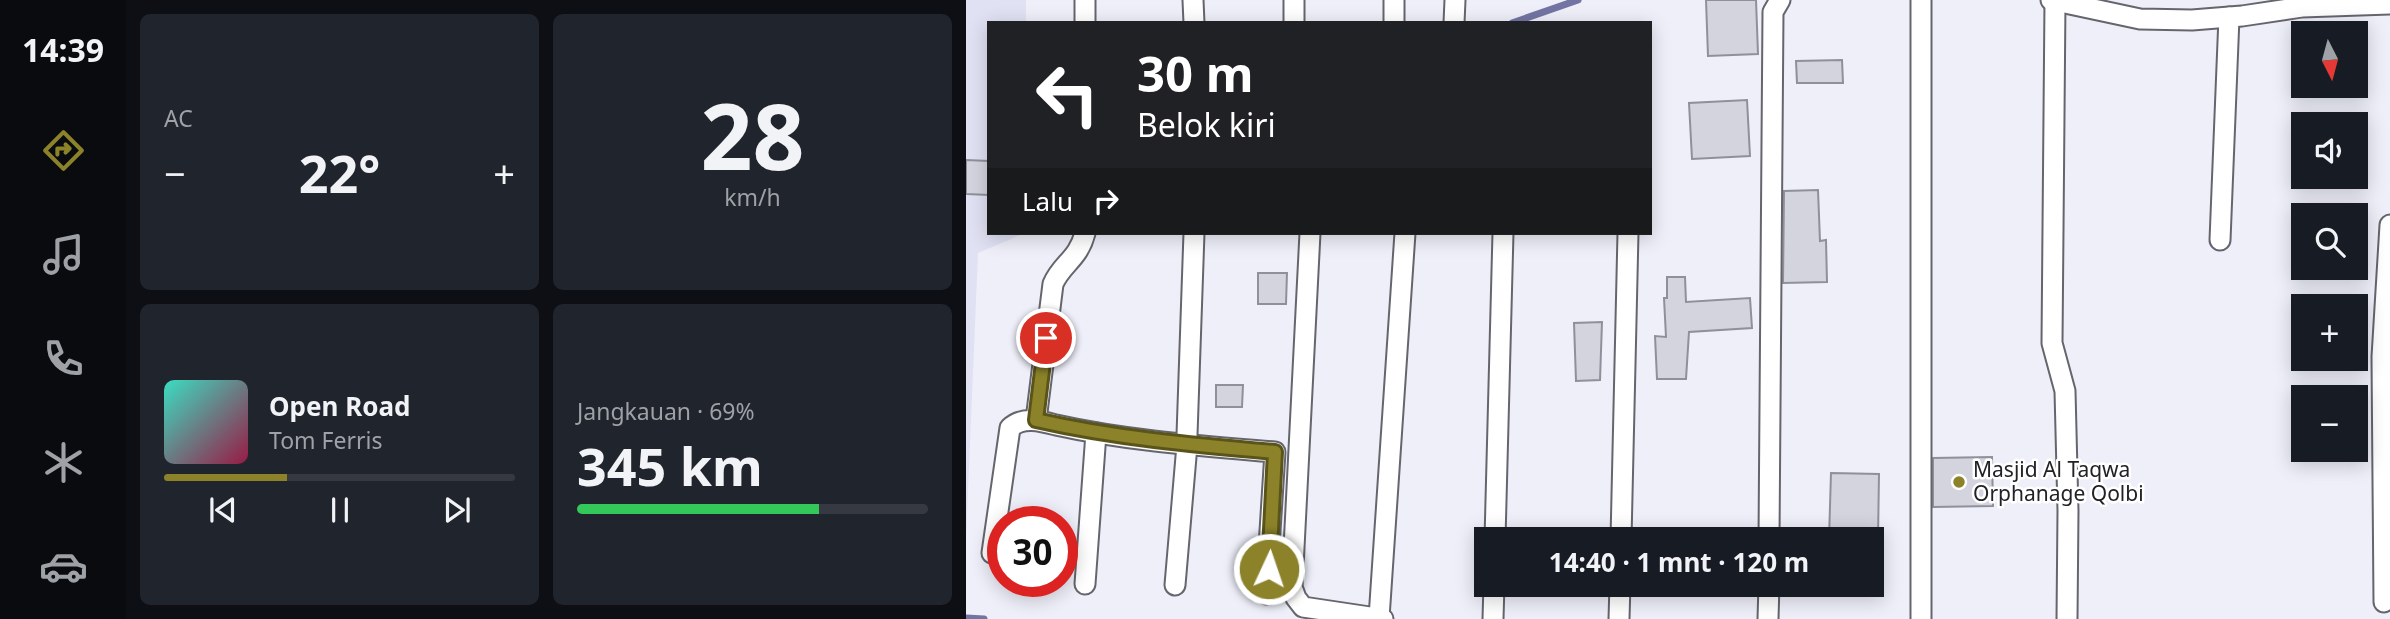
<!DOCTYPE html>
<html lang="id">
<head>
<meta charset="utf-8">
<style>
  body { margin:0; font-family:"Noto Sans",sans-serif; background:#20242c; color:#f1f3f6; height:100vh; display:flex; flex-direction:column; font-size:26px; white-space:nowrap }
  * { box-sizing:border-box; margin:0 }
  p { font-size:23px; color:#9ea1a6 }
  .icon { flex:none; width:38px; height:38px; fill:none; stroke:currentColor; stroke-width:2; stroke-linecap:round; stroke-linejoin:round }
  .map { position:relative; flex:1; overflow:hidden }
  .panel { display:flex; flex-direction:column; gap:14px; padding:14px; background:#0d0f14; width:840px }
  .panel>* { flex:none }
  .guide { position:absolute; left:21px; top:21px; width:665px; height:214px; border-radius:0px; box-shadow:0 4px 18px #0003; background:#202124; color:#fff; overflow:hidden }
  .needle { width:46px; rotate:174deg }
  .buttons { position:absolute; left:1325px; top:21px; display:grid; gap:14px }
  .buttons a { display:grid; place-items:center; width:77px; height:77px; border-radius:0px; background:#171b24; box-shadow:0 4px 18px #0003; font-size:35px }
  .speed { position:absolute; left:21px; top:506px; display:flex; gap:14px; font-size:35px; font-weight:700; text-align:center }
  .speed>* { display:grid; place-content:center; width:91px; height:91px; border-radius:50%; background:#171b24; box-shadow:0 4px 18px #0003; line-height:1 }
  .speed .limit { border:10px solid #d22; background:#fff; color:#111 }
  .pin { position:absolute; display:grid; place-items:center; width:60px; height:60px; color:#fff; margin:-30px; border:4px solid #fff; border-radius:50%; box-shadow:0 2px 7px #0007 }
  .me { position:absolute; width:77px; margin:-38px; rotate:3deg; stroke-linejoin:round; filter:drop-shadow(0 0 5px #0008) }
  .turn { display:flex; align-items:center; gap:24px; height:147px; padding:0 35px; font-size:32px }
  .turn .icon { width:91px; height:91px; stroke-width:2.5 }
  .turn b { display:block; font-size:49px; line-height:60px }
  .then { display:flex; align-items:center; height:66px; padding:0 35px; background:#0003; gap:14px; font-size:26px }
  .big { font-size:52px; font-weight:700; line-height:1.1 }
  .panel .card { flex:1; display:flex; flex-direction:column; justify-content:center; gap:10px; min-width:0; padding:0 24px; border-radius:10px; background:#20242c }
  .panel .dial { align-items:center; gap:0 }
  .dial b { font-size:91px; line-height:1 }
  .song { display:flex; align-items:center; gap:21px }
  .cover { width:84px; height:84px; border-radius:10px; background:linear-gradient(135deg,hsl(170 70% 55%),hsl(340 70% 35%)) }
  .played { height:7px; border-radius:4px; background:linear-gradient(90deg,#8b8229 35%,#363941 35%) }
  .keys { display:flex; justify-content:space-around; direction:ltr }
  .heat { display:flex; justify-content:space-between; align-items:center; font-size:38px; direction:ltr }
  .charge { height:10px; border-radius:5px; background:linear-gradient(90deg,#34c759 69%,#363941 0) }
  .panel .tiles { flex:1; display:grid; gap:14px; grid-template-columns:repeat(2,1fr) }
  .trip { position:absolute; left:508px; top:527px; width:410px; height:70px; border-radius:0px; background:#171b24; box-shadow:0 4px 18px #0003; font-weight:700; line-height:70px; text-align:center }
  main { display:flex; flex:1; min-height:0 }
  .menu { display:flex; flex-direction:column; width:126px; justify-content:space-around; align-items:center; background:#090b0e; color:#9ea1a6 }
  .menu .icon { width:49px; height:49px }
  .menu .current { color:#8b8229 }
  .menu b { font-size:32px; color:#f1f3f6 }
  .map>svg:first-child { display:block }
  .built { fill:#e0e1f3 }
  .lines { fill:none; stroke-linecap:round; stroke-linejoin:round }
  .stream { stroke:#7474a3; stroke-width:7 }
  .building { fill:#d3d4de; stroke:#8f9099; stroke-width:2 }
  .street-casing { stroke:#65656e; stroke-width:23 }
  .street { stroke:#fff; stroke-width:19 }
  .route-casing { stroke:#5a541b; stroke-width:18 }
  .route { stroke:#8b8229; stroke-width:12 }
  .poi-dot { fill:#8b8229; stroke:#fff; stroke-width:2.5 }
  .labels { text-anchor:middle; stroke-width:5; stroke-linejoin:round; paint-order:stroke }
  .poi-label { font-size:21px; fill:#222226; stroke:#fff; text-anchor:start }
</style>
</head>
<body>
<main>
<nav class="menu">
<b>14:39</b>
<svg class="icon current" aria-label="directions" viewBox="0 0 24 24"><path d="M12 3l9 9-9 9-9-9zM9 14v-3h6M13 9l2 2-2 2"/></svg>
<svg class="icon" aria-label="music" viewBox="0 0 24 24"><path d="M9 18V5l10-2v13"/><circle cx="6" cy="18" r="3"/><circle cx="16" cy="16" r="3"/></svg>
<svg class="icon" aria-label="phone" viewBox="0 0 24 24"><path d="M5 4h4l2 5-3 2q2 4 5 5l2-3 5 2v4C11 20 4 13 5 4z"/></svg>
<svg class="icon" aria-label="climate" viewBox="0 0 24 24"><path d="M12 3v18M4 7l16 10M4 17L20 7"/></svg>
<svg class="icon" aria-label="car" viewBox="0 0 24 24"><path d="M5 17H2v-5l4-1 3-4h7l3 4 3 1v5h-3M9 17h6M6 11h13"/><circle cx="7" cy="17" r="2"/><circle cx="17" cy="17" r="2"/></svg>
</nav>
<section class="panel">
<div class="tiles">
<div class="card"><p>AC</p>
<div class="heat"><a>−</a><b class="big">22°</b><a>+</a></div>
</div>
<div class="card dial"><b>28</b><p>km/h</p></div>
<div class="card">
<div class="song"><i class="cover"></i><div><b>Open Road</b><p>Tom Ferris</p></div></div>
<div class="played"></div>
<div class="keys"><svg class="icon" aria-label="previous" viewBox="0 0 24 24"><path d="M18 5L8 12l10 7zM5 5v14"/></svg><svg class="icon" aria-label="pause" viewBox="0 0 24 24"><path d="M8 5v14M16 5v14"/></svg><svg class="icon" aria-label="next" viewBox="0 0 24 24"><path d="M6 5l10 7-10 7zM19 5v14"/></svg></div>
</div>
<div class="card"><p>Jangkauan · 69%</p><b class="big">345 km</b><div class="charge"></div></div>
</div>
</section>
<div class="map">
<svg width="1424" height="619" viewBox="0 0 1424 619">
  <rect width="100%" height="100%" fill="#eeeff9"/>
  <!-- built -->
  <polygon class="built" points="0,0 60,0 60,23 23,23 23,233 59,233 12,253 0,538"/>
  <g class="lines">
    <!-- stream -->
    <g class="stream">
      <polyline points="546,23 612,0"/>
      <polyline points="0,618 18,619"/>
    </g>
  </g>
  <!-- building -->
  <g class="building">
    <polygon points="740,0 790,0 792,54 742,56"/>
    <polygon points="876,60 877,83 831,83 830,61"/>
    <polygon points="781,100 784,156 726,159 723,103"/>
    <polygon points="0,160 23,161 23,195 0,194"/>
    <polygon points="852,190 854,241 860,240 861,282 817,283 818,191"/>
    <polygon points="292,273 321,273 320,304 292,304"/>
    <polygon points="701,277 719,277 720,302 784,298 786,328 723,332 720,379 691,379 689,336 700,337 698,298 701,298"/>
    <polygon points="636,322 634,380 610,381 608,323"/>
    <polygon points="250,385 277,385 276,407 250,407"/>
    <polygon points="1026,457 1027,506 967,507 967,458"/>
    <polygon points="865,473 913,474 912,539 863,539"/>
  </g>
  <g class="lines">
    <defs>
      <g id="street">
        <polyline points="119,0 119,23"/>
        <polyline points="227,0 228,23"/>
        <polyline points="328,0 328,23"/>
        <polyline points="428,0 428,23"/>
        <polyline points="955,0 955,619"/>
        <polyline points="1085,0 1174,19 1226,20 1276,16 1336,7 1424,4"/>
        <polyline points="1089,1 1086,343 1099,391 1102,511 1101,619"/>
        <polyline points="488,23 489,0"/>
        <polyline points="344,233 326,587 330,598 337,607 417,619"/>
        <polyline points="1254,240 1263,17"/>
        <path d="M70,420L87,284C96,263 112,260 119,233"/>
        <polyline points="221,435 228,233"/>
        <polyline points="529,539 537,233"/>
        <polyline points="655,539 662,233"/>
        <polyline points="803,539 807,12 814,0"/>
        <path d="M26,553L44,428C56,416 75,421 90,425C162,441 236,446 309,452L300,594"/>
        <polyline points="119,584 130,433"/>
        <polyline points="209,585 221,445"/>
        <polyline points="1418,602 1416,357 1424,225"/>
        <polyline points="413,618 439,233"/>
        <polyline points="527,619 528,584"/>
        <polyline points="653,619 654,584"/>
        <polyline points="802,619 803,584"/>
      </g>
    </defs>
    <!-- street casing -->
    <use href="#street" class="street-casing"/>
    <!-- street -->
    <use href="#street" class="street"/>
  </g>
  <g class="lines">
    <defs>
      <path id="route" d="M80,338L70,420C149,438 228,445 309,452L303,569"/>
    </defs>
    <!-- route casing -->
    <use href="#route" class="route-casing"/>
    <!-- route -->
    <use href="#route" class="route"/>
  </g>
  <!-- markers -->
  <circle class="poi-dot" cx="993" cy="482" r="7"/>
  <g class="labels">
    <!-- poi labels -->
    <g class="poi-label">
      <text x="1007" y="477">Masjid Al Taqwa<tspan x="1007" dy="24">Orphanage Qolbi</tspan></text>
    </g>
  </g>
</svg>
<div class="buttons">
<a><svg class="needle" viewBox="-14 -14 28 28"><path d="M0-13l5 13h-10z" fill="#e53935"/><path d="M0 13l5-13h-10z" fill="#9ea1a6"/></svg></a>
<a><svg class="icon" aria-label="sound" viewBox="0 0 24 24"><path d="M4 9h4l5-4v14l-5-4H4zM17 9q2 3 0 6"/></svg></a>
<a><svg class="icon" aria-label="search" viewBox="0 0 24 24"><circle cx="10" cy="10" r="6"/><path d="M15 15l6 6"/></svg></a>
<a>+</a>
<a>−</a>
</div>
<div class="speed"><div class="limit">30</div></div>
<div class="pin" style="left:80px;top:338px;background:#d93025"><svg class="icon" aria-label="arrive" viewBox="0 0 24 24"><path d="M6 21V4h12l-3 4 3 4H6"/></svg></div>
<svg class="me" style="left:303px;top:569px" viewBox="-20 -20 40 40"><circle r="17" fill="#8b8229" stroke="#fff" stroke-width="3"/><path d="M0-11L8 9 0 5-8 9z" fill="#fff"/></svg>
<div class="trip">14:40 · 1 mnt · 120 m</div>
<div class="guide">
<div class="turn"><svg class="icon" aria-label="left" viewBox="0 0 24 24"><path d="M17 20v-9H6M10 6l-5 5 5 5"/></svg><div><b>30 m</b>Belok kiri</div></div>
<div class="then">Lalu<svg class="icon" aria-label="right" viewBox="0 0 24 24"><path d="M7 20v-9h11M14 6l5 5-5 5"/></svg></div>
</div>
</div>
</main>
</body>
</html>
